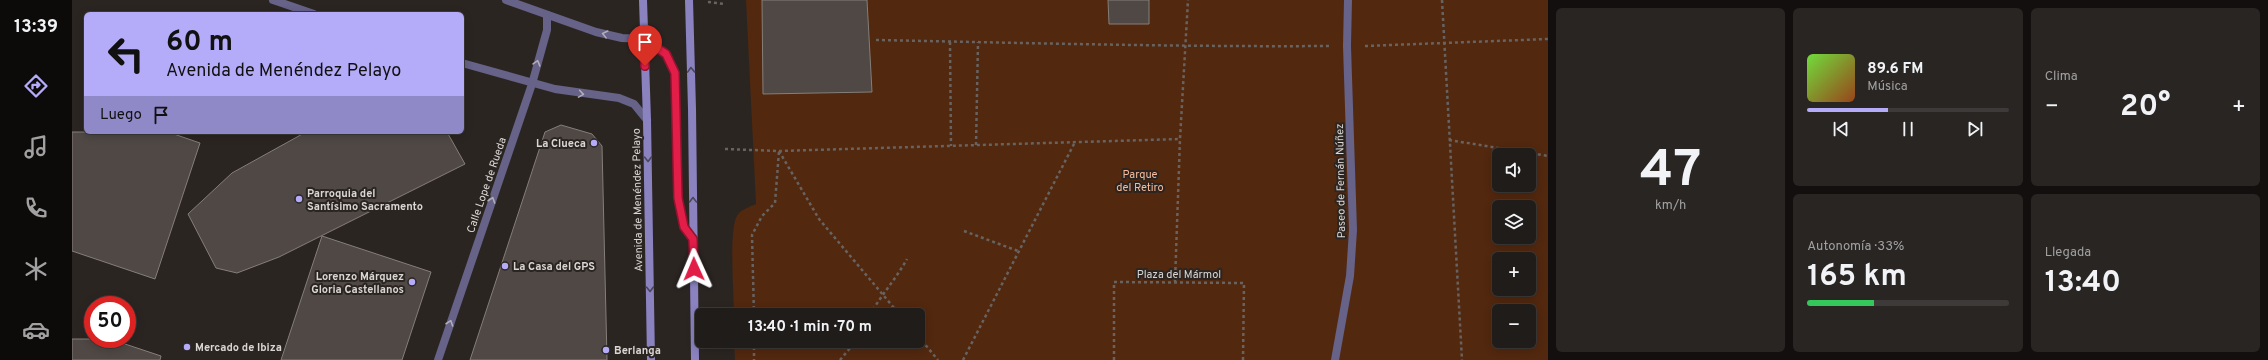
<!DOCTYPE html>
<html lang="es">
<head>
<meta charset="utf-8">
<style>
  body { margin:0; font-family:Overpass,sans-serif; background:#282523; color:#f1f3f6; height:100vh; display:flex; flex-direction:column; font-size:15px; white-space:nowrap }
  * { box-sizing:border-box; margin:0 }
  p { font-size:13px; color:#a2a1a2 }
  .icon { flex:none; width:22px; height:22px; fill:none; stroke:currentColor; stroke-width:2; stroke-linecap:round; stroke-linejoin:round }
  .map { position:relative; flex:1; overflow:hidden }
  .sheet { display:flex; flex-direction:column; gap:8px; padding:8px; background:#120f0e; width:720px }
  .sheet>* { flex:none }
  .guide { position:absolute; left:12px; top:12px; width:380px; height:122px; border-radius:6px; box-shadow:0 2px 10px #0003,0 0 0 1px #3d3a39; background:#b4acf9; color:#111; overflow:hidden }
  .buttons { position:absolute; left:1420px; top:148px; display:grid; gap:8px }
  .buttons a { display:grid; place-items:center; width:44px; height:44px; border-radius:6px; background:#201c1a; box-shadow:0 2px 10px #0003,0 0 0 1px #3d3a39; font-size:20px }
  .speed { position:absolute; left:12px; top:296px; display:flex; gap:8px; font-size:20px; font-weight:700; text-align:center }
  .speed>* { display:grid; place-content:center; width:52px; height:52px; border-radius:50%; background:#201c1a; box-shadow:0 2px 10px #0003,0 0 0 1px #3d3a39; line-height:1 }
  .speed .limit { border:6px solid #d22; background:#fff; color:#111 }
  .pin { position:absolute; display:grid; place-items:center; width:34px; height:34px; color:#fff; margin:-41px -17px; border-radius:50% 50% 50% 0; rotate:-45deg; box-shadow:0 0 4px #0007 }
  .pin .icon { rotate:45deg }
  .me { position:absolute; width:44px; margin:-22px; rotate:359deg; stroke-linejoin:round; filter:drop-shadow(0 0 3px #0008) }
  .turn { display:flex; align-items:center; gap:14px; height:84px; padding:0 16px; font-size:18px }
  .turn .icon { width:52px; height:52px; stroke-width:2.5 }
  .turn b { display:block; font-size:28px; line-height:34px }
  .then { display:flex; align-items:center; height:38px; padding:0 16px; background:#0003; gap:8px; font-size:15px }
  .big { font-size:30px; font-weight:700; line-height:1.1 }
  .sheet .widget { flex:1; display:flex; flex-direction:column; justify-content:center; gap:6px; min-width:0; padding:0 14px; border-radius:6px; background:#282523 }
  .sheet .dial { align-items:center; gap:0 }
  .dial b { font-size:52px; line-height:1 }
  .song { display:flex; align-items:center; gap:12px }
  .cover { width:48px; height:48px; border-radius:6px; background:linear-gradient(135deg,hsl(100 70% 55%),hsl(20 70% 35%)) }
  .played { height:4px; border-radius:2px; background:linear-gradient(90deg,#b4acf9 40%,#3d3a39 40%) }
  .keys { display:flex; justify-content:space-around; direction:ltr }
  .heat { display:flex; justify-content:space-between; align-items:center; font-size:22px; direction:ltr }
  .charge { height:6px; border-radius:3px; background:linear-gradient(90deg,#34c759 33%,#3d3a39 0) }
  .sheet .tiles { flex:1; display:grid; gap:8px; grid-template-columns:repeat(3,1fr) }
  .widget:first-child { grid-row:span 2 }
  .trip { position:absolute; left:623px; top:308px; width:230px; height:40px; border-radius:6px; background:#201c1a; box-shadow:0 2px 10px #0003,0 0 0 1px #3d3a39; font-weight:700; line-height:40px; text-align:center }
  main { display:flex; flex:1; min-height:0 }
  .tabs { display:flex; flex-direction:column; width:72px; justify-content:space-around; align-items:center; background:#0d0b0a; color:#a2a1a2 }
  .tabs .icon { width:28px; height:28px }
  .tabs .on { color:#b4acf9 }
  .tabs b { font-size:18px; color:#f1f3f6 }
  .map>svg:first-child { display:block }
  .green { fill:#52280f; fill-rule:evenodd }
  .building { fill:#4f4845; stroke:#857e7a }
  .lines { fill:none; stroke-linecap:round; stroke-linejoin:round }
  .path { stroke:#686360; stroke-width:2.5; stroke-dasharray:3 3; stroke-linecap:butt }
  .pedestrian { stroke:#666288; stroke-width:8 }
  .minor { stroke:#666288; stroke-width:8 }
  .secondary { stroke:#8a83c0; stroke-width:8 }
  .oneway { stroke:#b1adb9 }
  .oneway2 { stroke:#4c4659 }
  .route-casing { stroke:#92132f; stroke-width:10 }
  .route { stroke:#e11d48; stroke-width:7 }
  .poi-dot { fill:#b4acf9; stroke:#2b2522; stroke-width:1.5 }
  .labels { text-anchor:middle; stroke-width:4; stroke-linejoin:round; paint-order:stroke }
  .poi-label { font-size:11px; font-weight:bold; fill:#dad6d4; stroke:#2b2522; text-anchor:start }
  .park-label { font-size:11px; fill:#f8bb9b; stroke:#2b2522 }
  .street-label { font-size:11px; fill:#dad6d4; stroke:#2b2522 }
</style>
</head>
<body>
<main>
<nav class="tabs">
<b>13:39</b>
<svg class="icon on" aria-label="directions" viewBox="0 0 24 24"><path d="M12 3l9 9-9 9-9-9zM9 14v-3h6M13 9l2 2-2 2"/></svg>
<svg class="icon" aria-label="music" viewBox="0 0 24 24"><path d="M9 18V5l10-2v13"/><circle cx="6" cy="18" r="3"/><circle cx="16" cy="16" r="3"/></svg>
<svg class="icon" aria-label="phone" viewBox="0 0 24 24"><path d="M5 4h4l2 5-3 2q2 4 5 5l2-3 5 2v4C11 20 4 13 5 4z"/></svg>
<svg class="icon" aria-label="climate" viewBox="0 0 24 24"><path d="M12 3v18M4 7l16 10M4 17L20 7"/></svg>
<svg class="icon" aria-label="car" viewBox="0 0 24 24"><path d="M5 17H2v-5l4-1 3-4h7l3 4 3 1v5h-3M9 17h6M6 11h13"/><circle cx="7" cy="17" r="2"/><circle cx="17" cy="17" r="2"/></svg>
</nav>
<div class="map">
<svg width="1476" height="360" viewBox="0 0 1476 360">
  <rect width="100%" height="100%" fill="#2b2522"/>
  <!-- green -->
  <path class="green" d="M674,0H1476V360H663L662,341H846V315H662C662,293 657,235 664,218C667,210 677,207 684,204ZM1427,155H1457V185H1427ZM1427,207H1457V237H1427ZM1427,259H1457V289H1427ZM1427,311H1457V341H1427Z"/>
  <!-- building -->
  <g class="building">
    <polygon points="690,0 795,0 800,92 691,94"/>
    <polygon points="1036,0 1077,0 1077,24 1037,24"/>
    <polygon points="489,125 520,134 530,146 535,360 398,360 473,132"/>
    <polygon points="0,132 96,132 128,143 83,279 0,251"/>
    <polygon points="234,132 375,132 393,164 207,257 165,273 144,268 116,214 160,173"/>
    <polygon points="250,236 359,272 330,360 209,360"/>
    <polygon points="0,339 38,339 89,356 88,360 0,360"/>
  </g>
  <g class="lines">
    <!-- path -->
    <g class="path">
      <polyline points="1370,0 1390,360"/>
      <polyline points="636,2 653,4"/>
      <path d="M804,40C955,43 1106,47 1258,46"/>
      <polyline points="878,42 879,146"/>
      <polyline points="1293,46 1476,39"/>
      <polyline points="1377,140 1476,156"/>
      <polyline points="904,145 906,42"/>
      <polyline points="653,149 707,151 1108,139"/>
      <polyline points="707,151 747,219 828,315"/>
      <polyline points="892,231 946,251"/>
      <polyline points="1103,282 1108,139 1116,0"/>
      <polyline points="682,315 680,235 690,216 703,203 707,151"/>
      <path d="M798,315C809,295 824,279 835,259"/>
      <polyline points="846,336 866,360"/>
      <polyline points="682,341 682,360"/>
      <polyline points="768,360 784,341"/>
      <polyline points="891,360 1003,142"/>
      <polyline points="1042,360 1042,282 1172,283 1171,360"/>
    </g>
    <!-- pedestrian -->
    <polyline class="pedestrian" points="1263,360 1278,276 1281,230 1275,46 1276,0"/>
    <!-- minor -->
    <g class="minor">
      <polyline points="201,0 242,14"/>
      <polyline points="434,0 524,32 550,38 572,39 595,55 603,73 606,198 612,227 621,239"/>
      <polyline points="390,63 483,89 547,98 562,104 575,120"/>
      <polyline points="366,360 460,84 475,30 475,15"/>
    </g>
    <!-- secondary -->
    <g class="secondary">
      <polyline points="571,0 575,120 579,360"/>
      <polyline points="617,0 620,109 623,360"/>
    </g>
  </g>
  <!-- one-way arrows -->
  <defs><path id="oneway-chevron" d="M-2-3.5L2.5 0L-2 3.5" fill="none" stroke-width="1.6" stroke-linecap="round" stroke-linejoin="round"/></defs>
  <g class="oneway">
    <use href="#oneway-chevron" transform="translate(533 34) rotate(-166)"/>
    <use href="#oneway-chevron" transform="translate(465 63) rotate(-74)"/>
    <use href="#oneway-chevron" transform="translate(509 94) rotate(9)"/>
    <use href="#oneway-chevron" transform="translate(420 200) rotate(-71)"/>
    <use href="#oneway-chevron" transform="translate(378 323) rotate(-71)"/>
  </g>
  <g class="oneway2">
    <use href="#oneway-chevron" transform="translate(619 70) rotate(-92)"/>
    <use href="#oneway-chevron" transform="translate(576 159) rotate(89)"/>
    <use href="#oneway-chevron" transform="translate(621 200) rotate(-90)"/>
    <use href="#oneway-chevron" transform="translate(578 289) rotate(89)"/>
  </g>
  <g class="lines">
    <defs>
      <polyline id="route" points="573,66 572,39 594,54 603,73 606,198 612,227 621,239 622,269"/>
    </defs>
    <!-- route casing -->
    <use href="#route" class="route-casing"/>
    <!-- route -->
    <use href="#route" class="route"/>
  </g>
  <!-- markers -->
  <g class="poi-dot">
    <circle cx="522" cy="143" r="4"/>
    <circle cx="227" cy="199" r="4"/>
    <circle cx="433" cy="266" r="4"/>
    <circle cx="340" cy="282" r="4"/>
    <circle cx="115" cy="347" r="4"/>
    <circle cx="534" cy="350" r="4"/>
  </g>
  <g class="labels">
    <!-- poi labels -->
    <g class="poi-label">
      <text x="514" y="147" text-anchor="end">La Clueca</text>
      <text x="235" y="197">Parroquia del<tspan x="235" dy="13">Santísimo Sacramento</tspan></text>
      <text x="441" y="270">La Casa del GPS</text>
      <text x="332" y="280" text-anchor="end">Lorenzo Márquez<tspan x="332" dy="13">Gloria Castellanos</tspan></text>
      <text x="123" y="351">Mercado de Ibiza</text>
      <text x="542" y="354">Berlanga</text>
    </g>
    <!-- park labels -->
    <g class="park-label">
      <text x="1068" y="178">Parque<tspan x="1068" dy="13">del Retiro</tspan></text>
    </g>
    <!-- street labels -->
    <g class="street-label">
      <text transform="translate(1268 181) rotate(-91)" y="4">Paseo de Fernán Núñez</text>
      <text transform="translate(414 185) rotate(-71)" y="4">Calle Lope de Rueda</text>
      <text transform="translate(565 200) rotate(-91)" y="4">Avenida de Menéndez Pelayo</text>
      <text x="1107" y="278">Plaza del Mármol</text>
    </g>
  </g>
</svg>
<div class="buttons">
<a><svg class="icon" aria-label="sound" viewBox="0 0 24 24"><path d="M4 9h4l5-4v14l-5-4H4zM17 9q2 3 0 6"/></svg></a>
<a><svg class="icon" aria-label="layers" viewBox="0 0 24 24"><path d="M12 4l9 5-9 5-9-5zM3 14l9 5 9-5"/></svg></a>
<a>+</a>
<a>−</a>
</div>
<div class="speed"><div class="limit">50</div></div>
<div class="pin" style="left:573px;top:66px;background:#d93025"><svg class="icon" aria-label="arrive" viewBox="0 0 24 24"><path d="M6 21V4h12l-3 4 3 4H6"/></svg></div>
<svg class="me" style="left:622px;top:269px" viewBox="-20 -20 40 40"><path d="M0-17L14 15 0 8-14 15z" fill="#e11d48" stroke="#fff" stroke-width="4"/></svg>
<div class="trip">13:40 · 1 min · 70 m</div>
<div class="guide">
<div class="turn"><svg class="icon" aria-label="left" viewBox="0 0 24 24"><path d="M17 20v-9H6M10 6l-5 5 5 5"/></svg><div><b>60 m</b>Avenida de Menéndez Pelayo</div></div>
<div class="then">Luego<svg class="icon" aria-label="arrive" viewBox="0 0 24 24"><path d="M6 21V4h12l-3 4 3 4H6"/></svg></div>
</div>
</div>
<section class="sheet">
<div class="tiles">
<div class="widget dial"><b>47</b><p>km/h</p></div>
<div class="widget">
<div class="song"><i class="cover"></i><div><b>89.6 FM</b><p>Música</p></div></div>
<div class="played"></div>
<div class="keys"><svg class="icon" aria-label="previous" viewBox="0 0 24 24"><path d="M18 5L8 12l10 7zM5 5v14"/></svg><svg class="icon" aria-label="pause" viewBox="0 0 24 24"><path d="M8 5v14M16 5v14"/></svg><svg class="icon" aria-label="next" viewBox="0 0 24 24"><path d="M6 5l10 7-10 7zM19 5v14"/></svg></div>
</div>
<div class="widget"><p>Clima</p>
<div class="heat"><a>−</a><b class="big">20°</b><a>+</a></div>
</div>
<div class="widget"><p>Autonomía · 33%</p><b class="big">165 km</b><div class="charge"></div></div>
<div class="widget"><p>Llegada</p><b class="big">13:40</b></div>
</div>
</section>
</main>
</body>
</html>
